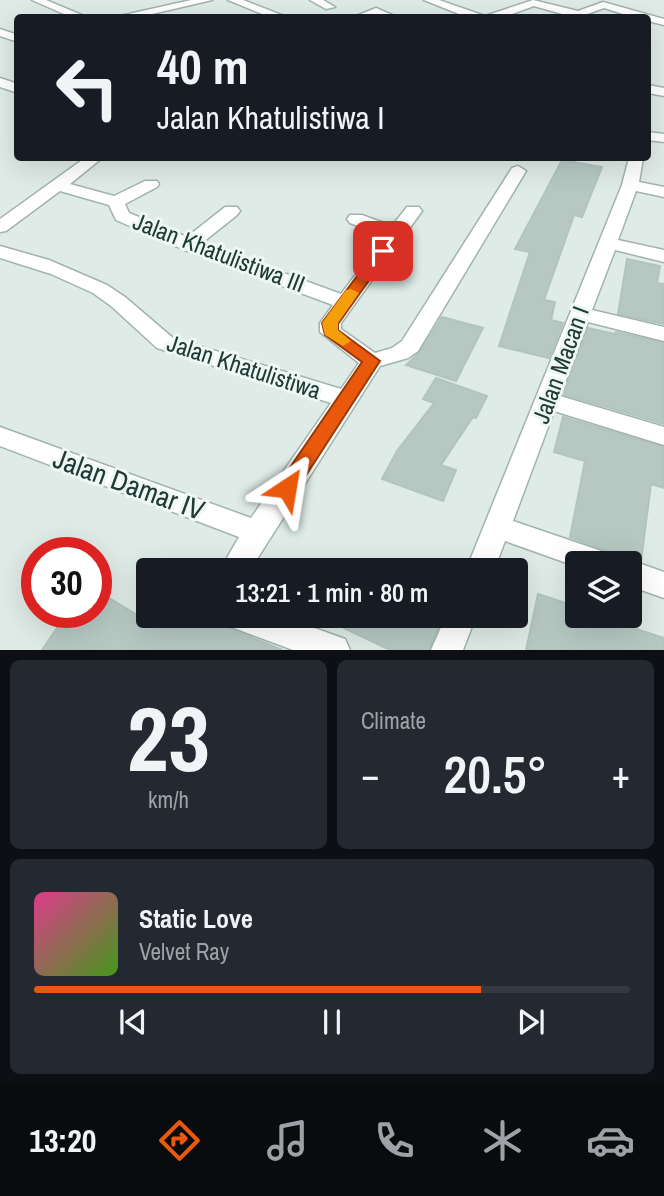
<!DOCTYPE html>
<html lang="en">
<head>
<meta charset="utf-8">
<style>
  body { margin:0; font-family:"Archivo Narrow",sans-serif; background:#242831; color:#f1f3f6; height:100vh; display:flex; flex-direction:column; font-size:26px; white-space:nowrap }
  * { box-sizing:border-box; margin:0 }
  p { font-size:23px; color:#9ea1a6 }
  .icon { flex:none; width:38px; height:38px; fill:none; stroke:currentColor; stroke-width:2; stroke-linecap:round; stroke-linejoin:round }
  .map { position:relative; height:650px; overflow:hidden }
  .drawer { display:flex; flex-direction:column; gap:10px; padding:10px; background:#0d0f14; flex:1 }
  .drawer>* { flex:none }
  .banner { position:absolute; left:14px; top:14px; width:637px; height:147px; border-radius:7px; box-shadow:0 7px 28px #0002; background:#171b24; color:#f1f3f6; overflow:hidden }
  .fabs { position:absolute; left:565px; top:551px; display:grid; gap:14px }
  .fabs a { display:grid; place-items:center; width:77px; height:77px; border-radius:7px; background:#171b24; box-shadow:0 7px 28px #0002; font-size:35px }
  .speed { position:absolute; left:21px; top:537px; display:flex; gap:14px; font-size:35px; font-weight:700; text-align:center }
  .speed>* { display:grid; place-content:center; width:91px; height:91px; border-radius:50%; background:#171b24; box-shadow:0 7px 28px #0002; line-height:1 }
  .speed .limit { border:10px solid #d22; background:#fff; color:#111 }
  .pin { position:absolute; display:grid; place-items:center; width:60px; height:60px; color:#fff; margin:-30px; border-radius:14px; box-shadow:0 4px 10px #0006 }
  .me { position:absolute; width:77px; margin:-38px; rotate:33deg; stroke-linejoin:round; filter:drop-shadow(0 0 5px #0008) }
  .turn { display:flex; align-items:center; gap:24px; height:147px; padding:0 28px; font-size:32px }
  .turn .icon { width:91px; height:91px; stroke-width:2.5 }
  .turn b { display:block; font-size:49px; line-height:60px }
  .big { font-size:52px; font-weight:600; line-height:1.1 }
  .drawer .tile { flex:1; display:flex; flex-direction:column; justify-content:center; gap:10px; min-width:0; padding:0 24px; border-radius:10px; background:#242831 }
  .drawer .dial { align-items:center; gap:0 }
  .dial b { font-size:91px; line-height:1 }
  .song { display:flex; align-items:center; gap:21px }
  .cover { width:84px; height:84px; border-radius:10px; background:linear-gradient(135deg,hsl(330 70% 55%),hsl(100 70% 35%)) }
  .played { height:7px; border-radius:4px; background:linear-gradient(90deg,#ea580c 75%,#363941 75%) }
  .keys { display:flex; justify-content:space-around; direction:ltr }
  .heat { display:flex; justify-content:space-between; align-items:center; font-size:38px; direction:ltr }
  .drawer .tiles { flex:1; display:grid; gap:10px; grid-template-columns:1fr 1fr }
  .tile:last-child { grid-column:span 2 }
  .trip { position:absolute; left:136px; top:558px; width:392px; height:70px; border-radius:7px; background:#171b24; box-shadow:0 7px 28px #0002; font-weight:600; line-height:70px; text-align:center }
  .tabs { display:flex; height:112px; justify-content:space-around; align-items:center; background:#090b0e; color:#9ea1a6 }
  .tabs .icon { width:49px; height:49px }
  .tabs .current { color:#ea580c }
  .tabs b { font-size:32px; color:#f1f3f6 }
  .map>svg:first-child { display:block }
  .building { fill:#b7c8c3; stroke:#b1c4be; stroke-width:2 }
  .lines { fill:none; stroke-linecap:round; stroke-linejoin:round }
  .minor-casing { stroke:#a2b3ae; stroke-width:3 }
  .minor { fill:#fff; fill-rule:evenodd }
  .route { fill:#ea580c; stroke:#983908; stroke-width:2 }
  .slow { fill:#f59e0b }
  .labels { text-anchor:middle; stroke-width:6; stroke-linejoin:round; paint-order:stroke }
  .street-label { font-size:24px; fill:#203b36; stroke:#eff7f4 }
  .near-street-label { font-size:28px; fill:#203b36; stroke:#eff7f4 }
</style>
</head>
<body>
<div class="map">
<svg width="664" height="650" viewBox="0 0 664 650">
  <rect width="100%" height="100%" fill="#dfebe7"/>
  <!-- building -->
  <g class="building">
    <polygon points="562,160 602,167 582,217 574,215 544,300 555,302 551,320 563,323 549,358 499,346 530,252 515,249"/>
    <polygon points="627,259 660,266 657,283 664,284 664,324 618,314"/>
    <polygon points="442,317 483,328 456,381 406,365 420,352"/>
    <polygon points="588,328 615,334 616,332 664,343 664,424 563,394"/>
    <polygon points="436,378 487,396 476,418 473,417 441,465 456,470 443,501 382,479 397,451 434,403 423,399"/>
    <polygon points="563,417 664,447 664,488 651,484 641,561 617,557 614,553 570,537 585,461 554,452"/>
    <polygon points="96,590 162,630 170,616 200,616 282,650 42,650 68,612 96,612"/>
    <polygon points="538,594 578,607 578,616 597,616 664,638 664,650 526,650"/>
    <polygon points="319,616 443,616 429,650 390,650"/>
  </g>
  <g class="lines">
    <defs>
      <g id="minor">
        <polygon points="32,0 46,0 89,18 73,18"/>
        <polygon points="191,0 212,0 135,18 111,18"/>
        <polygon points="228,0 243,0 289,18 272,18"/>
        <polygon points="310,0 323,0 335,7 326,9"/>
        <polygon points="424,0 439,0 485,16 533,0 578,11 603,2 664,19 664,25 648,21 648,18 636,18 604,8 576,18 534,6 501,18 469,18"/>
        <polygon points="376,8 399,18 376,15 351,18"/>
        <polygon points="0,29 18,35 18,42 0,36"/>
        <polygon points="0,78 18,84 18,93 0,87"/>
        <polygon points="648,85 664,88 664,96 648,93"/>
        <polygon points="648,132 664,134 664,142 648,140"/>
        <polygon points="85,158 102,158 70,184 114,196 145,181 157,181 159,184 157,187 125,204 129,213 187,237 225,207 237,207 240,211 237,215 202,243 341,294 385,236 350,223 347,219 350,215 362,215 392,226 407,207 419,207 422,211 341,323 341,329 375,353 392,348 402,341 512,168 518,166 526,171 418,351 408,358 380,366 250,570 220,570 239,537 0,446 0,427 251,518 331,403 157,348 111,306 93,293 51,274 0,258 0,246 49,260 107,285 125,297 173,338 341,389 359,363 320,332 320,323 333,305 182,249 116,220 109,205 60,191 6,231 0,232 0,219"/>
        <polygon points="629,158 643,158 639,182 664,187 664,197 636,191 618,240 664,250 664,262 615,250 592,310 664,327 664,341 588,322 560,396 664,427 664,445 554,411 513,521 613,555 617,564 578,564 578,567 505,541 494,570 466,570 622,185"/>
        <polygon points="630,560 664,572 664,598 630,586 630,564 621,564"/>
        <polygon points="225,616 281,616 345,639 350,650 293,650 229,626"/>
        <polygon points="446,616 476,616 463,650 431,650"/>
      </g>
    </defs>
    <!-- minor casing -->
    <use href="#minor" class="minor-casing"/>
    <!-- minor -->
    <use href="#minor" class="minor"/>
  </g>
  <!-- route -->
  <polygon class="route" points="383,247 390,251 338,324 338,330 380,361 294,494 287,496 280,494 277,488 280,482 362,362 325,335 322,323 378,248"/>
  <!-- slow -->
  <polygon class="slow" points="351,289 359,293 338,323 338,330 351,341 343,346 325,335 322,323 346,290"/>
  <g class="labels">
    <!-- street labels -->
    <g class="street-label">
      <text transform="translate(219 253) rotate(21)" y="8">Jalan Khatulistiwa III</text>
      <text transform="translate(561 365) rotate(-70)" y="8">Jalan Macan I</text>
      <text transform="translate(244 367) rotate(18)" y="8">Jalan Khatulistiwa</text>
    </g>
    <!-- near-street labels -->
    <g class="near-street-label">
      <text transform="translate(129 484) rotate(20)" y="10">Jalan Damar IV</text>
    </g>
  </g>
</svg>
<div class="fabs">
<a><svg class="icon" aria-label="layers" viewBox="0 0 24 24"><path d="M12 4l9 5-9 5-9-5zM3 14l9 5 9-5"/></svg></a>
</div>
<div class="speed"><div class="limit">30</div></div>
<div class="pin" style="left:383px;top:251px;background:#d93025"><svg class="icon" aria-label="arrive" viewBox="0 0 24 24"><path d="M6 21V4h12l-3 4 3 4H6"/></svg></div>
<svg class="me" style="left:287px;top:488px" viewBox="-20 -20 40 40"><path d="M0-17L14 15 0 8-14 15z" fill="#ea580c" stroke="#fff" stroke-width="4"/></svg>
<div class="trip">13:21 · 1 min · 80 m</div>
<div class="banner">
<div class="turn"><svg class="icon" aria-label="left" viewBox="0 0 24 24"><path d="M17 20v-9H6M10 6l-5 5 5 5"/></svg><div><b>40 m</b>Jalan Khatulistiwa I</div></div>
</div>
</div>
<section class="drawer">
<div class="tiles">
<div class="tile dial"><b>23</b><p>km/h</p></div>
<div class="tile"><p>Climate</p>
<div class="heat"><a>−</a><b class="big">20.5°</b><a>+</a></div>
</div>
<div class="tile">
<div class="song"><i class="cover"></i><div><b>Static Love</b><p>Velvet Ray</p></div></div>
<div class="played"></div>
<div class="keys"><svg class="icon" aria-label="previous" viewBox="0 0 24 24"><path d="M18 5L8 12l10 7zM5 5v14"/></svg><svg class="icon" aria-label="pause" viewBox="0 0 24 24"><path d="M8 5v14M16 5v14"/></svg><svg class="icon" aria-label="next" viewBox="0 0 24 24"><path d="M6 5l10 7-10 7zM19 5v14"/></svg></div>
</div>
</div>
</section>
<nav class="tabs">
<b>13:20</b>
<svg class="icon current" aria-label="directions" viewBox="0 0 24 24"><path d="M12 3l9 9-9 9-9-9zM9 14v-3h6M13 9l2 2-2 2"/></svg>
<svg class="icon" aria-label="music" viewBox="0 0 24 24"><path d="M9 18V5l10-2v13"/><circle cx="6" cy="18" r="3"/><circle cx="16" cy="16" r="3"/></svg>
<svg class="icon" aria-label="phone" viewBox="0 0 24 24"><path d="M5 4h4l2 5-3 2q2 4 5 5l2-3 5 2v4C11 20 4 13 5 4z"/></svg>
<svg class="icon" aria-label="climate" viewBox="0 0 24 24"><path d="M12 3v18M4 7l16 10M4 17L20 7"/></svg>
<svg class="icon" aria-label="car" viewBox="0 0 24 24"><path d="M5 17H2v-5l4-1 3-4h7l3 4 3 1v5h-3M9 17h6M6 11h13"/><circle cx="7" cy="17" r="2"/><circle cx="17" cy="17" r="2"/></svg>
</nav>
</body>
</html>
